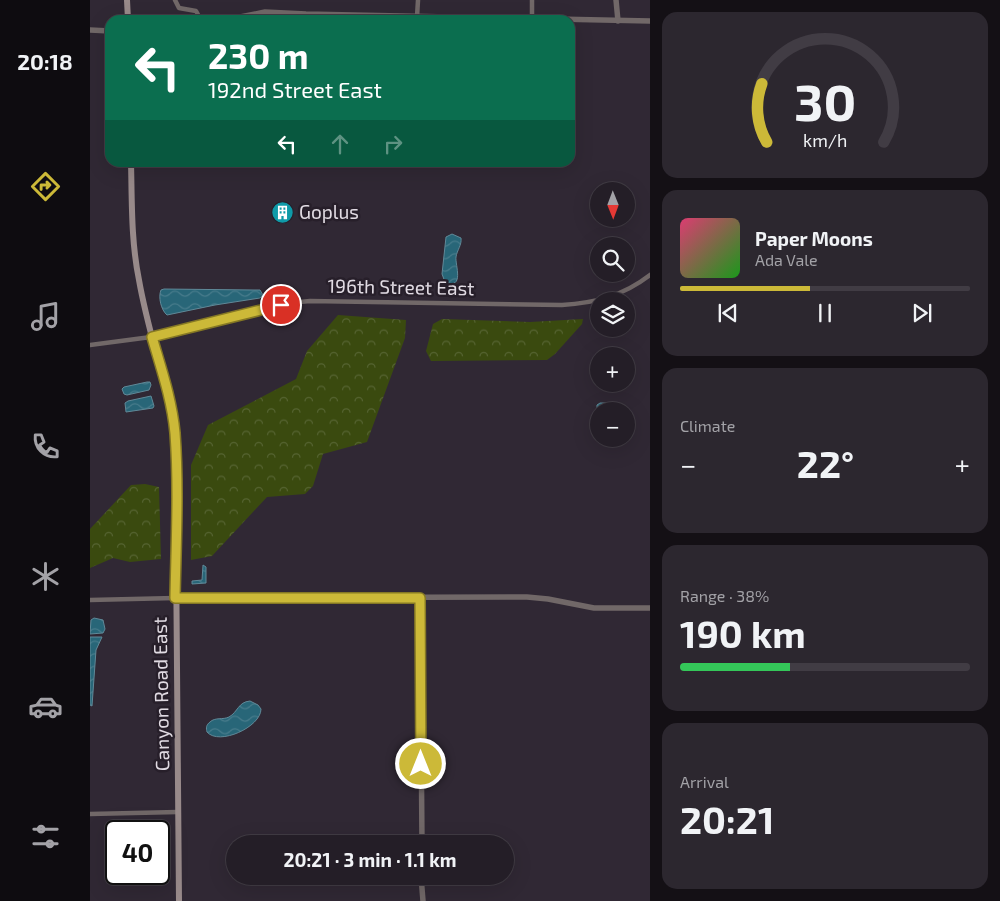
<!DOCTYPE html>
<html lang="en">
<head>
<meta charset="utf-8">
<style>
  body { margin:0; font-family:"Exo 2",sans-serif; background:#2c272f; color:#f1f3f6; height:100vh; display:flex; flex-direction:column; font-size:19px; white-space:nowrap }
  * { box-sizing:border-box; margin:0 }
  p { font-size:16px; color:#a3a2a7 }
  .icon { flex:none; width:28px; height:28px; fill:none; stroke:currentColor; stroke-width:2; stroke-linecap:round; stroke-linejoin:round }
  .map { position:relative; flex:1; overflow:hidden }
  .side { display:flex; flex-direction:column; gap:12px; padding:12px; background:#141015; width:350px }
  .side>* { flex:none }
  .hud { position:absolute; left:15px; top:15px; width:470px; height:152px; border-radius:15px; box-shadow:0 5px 20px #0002,0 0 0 1px #413c44; background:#0b6e4f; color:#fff; overflow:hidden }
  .needle { width:32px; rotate:179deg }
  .tools { position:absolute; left:500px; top:182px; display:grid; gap:10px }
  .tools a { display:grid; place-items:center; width:45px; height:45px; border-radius:50%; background:#241e27; box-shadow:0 5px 20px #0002,0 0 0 1px #413c44; font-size:25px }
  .speed { position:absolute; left:15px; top:820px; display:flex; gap:10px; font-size:25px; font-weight:700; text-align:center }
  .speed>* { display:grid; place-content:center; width:65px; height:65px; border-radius:50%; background:#241e27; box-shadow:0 5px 20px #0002,0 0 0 1px #413c44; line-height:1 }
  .speed .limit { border:2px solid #111; border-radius:8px; background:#fff; color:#111 }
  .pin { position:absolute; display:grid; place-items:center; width:42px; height:42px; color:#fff; margin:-21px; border:2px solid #fff; border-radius:50%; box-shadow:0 1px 5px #0007 }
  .me { position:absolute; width:55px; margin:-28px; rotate:0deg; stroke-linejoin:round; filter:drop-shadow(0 0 4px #0008) }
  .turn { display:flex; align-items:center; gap:18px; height:105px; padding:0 20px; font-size:22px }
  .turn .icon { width:65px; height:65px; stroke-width:2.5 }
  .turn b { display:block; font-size:35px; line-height:42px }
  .lanes { display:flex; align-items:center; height:48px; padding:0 20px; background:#0003; justify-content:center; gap:25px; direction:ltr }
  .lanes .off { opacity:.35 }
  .big { font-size:38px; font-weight:700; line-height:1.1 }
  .side .widget { flex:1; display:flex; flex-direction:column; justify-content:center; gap:8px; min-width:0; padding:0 18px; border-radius:15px; background:#2c272f }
  .side .dial { align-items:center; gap:0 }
  .dial svg { height:130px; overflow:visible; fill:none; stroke:#413c44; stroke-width:7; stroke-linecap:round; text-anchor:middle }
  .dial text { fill:#f1f3f6; stroke:none }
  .song { display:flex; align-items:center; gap:15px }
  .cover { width:60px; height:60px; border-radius:8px; background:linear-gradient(135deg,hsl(340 70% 55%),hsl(120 70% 35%)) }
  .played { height:5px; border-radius:2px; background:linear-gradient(90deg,#ccb938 45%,#413c44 45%) }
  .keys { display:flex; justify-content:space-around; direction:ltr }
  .heat { display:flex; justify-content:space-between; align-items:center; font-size:28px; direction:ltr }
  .charge { height:8px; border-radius:4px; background:linear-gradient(90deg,#34c759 38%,#413c44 0) }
  .trip { position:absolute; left:136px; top:835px; width:288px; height:50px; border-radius:25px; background:#241e27; box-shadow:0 5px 20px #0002,0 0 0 1px #413c44; font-weight:700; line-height:50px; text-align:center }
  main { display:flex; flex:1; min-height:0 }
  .menu { display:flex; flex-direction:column; width:90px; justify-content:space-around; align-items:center; background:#0e0c10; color:#a3a2a7 }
  .menu .icon { width:35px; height:35px }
  .menu .on { color:#ccb938 }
  .menu b { font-size:22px; color:#f1f3f6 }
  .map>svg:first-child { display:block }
  .forest { fill:url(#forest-crowns) }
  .water { fill:url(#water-waves); stroke:#608998 }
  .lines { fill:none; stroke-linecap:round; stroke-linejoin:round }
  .minor { stroke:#716868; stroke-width:4.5 }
  .tertiary { stroke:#716868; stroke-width:5.5 }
  .secondary { stroke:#988a8a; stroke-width:6 }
  .route-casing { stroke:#857824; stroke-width:12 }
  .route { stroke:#ccb938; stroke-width:9 }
  .labels { text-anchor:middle; stroke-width:5; stroke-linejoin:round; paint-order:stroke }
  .poi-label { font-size:19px; fill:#e1dbe3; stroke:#271f2a; text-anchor:start }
  .street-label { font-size:19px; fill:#e1dbe3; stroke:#271f2a }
</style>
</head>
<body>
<main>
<nav class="menu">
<b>20:18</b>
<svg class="icon on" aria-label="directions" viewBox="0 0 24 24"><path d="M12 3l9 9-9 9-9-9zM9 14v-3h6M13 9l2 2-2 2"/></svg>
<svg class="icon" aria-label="music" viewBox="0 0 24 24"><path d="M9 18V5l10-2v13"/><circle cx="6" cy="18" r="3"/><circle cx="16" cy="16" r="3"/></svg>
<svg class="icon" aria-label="phone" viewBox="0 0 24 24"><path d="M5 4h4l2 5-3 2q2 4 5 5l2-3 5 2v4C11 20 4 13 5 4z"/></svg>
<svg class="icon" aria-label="climate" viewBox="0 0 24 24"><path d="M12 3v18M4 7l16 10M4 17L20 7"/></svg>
<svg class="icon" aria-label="car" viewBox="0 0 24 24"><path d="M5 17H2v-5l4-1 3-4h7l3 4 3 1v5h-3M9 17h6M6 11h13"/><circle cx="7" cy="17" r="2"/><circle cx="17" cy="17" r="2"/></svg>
<svg class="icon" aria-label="filters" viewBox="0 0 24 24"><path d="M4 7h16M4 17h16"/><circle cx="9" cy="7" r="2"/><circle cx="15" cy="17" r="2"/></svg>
</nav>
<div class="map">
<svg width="560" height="901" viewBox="0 0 560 901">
  <defs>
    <pattern id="forest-crowns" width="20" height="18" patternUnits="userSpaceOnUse" patternTransform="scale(1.25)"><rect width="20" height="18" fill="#3a4a0f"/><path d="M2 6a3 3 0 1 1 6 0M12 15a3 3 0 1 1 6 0" fill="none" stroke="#566432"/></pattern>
    <pattern id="water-waves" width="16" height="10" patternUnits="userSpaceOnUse" patternTransform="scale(1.25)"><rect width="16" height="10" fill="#286678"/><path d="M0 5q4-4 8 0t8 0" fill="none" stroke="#477b8b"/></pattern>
  </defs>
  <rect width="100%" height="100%" fill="#302834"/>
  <!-- forest -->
  <g class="forest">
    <polygon points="248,315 316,320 315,338 277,442 233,454 223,486 215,494 177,497 122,556 101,560 101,465 118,425 206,379 217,351"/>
    <polygon points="352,319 440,322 493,319 492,324 465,354 457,360 341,361 336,351 343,324"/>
    <polygon points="55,484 69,487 71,559 40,562 23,558 0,568 0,529 41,485"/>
  </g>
  <!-- water -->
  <g class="water">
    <path d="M362,234L371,238C372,245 367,250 366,257C365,265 375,290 355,282L352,274L356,237Z"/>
    <path d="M74,289L164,290H170L173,295L170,298L125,305L77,315C71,310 68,297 71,290Z"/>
    <polygon points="57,382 60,382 61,385 59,390 37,395 34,394 32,389 34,387"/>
    <polygon points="61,396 64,406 63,408 36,412 35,403 38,401"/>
    <polygon points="510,403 518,403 523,405 523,411 509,411 509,420 507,416 507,405"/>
    <polygon points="113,565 116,567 116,583 102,584 102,581 112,580"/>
    <polygon points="4,618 13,620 15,629 13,633 0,634 1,620"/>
    <polygon points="0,637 12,637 6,650 2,706 0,705"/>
    <path d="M160,701L168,705L171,709C171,727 129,746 117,732C116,728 116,725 120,722C125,717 133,720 139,717C148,712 148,702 160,701Z"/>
  </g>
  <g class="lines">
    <!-- minor -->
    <g class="minor">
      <polyline points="85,0 89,8 106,11 111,20"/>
      <polyline points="327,17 328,0"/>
      <polyline points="442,19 442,0"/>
      <path d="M0,345L61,337L199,303L220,301L472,305C505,303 533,296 560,275"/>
      <polyline points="0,600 85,598"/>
      <polyline points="0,814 88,812"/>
    </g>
    <!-- tertiary -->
    <g class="tertiary">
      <polyline points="526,0 528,21"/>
      <polyline points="135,20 175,12 216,14 560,21"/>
      <polyline points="0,30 20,31"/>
      <polyline points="330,597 332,844"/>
      <polyline points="85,598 437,597 458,599 504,608 560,608"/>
      <polyline points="331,876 333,901"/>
    </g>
    <!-- secondary -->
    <g class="secondary">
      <polyline points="37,0 38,20"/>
      <path d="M41,162C42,202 41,241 49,280C58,332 76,381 85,432L89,901"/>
    </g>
  </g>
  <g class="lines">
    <defs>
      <path id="route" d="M191,305L62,337C71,368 82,400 85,433C89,488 86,544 85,598H330L331,764"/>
    </defs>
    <!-- route casing -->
    <use href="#route" class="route-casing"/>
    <!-- route -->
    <use href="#route" class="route"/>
  </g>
  <!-- icons -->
  <defs>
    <symbol id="building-disc" viewBox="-11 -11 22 22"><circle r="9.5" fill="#0f9aa8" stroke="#271f2a"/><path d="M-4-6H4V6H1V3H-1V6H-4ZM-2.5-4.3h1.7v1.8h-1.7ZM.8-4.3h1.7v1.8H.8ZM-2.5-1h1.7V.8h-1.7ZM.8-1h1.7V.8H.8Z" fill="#fff"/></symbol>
  </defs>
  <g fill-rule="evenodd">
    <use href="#building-disc" x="180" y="200" width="25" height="25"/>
  </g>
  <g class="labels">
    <!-- poi labels -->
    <g class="poi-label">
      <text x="209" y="219">Goplus</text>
    </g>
    <!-- street labels -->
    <g class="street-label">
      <text transform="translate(311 287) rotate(1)" y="7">196th Street East</text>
      <text transform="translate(71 694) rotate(-91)" y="7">Canyon Road East</text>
    </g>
  </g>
</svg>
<div class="tools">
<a><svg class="needle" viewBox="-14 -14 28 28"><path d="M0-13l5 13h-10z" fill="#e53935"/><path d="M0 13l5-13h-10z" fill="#a3a2a7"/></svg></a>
<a><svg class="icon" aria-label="search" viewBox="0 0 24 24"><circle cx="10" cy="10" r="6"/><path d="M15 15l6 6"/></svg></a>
<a><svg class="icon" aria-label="layers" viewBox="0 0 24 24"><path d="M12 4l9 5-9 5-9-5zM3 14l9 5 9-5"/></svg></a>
<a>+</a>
<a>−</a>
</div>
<div class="speed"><div class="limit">40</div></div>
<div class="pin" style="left:191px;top:305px;background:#d93025"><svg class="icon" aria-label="arrive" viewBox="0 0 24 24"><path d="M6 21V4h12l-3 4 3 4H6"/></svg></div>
<svg class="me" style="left:331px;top:764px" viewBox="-20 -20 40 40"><circle r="17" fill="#ccb938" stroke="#fff" stroke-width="3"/><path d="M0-11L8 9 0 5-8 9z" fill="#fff"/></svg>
<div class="trip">20:21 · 3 min · 1.1 km</div>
<div class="hud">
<div class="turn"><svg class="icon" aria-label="left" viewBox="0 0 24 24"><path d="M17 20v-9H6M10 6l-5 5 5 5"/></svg><div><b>230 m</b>192nd Street East</div></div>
<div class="lanes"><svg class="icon" aria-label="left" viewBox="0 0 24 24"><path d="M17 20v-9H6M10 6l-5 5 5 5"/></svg><svg class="icon off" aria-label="ahead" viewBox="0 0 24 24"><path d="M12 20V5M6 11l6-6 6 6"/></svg><svg class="icon off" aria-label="right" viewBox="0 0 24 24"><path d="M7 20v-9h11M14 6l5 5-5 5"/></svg></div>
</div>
</div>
<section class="side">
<div class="widget dial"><svg viewBox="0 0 100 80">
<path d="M14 69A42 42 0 1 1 86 69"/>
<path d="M14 69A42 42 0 0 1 11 33" stroke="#ccb938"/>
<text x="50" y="56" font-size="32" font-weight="700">30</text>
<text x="50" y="72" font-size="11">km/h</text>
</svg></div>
<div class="widget">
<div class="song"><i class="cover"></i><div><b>Paper Moons</b><p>Ada Vale</p></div></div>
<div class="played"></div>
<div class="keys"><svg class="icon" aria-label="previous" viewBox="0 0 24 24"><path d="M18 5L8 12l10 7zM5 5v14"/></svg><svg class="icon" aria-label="pause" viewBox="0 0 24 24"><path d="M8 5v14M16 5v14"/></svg><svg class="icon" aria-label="next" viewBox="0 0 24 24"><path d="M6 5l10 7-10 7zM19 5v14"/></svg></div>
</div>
<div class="widget"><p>Climate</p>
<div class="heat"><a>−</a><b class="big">22°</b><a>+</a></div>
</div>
<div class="widget"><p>Range · 38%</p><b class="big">190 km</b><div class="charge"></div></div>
<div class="widget"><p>Arrival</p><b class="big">20:21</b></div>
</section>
</main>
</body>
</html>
